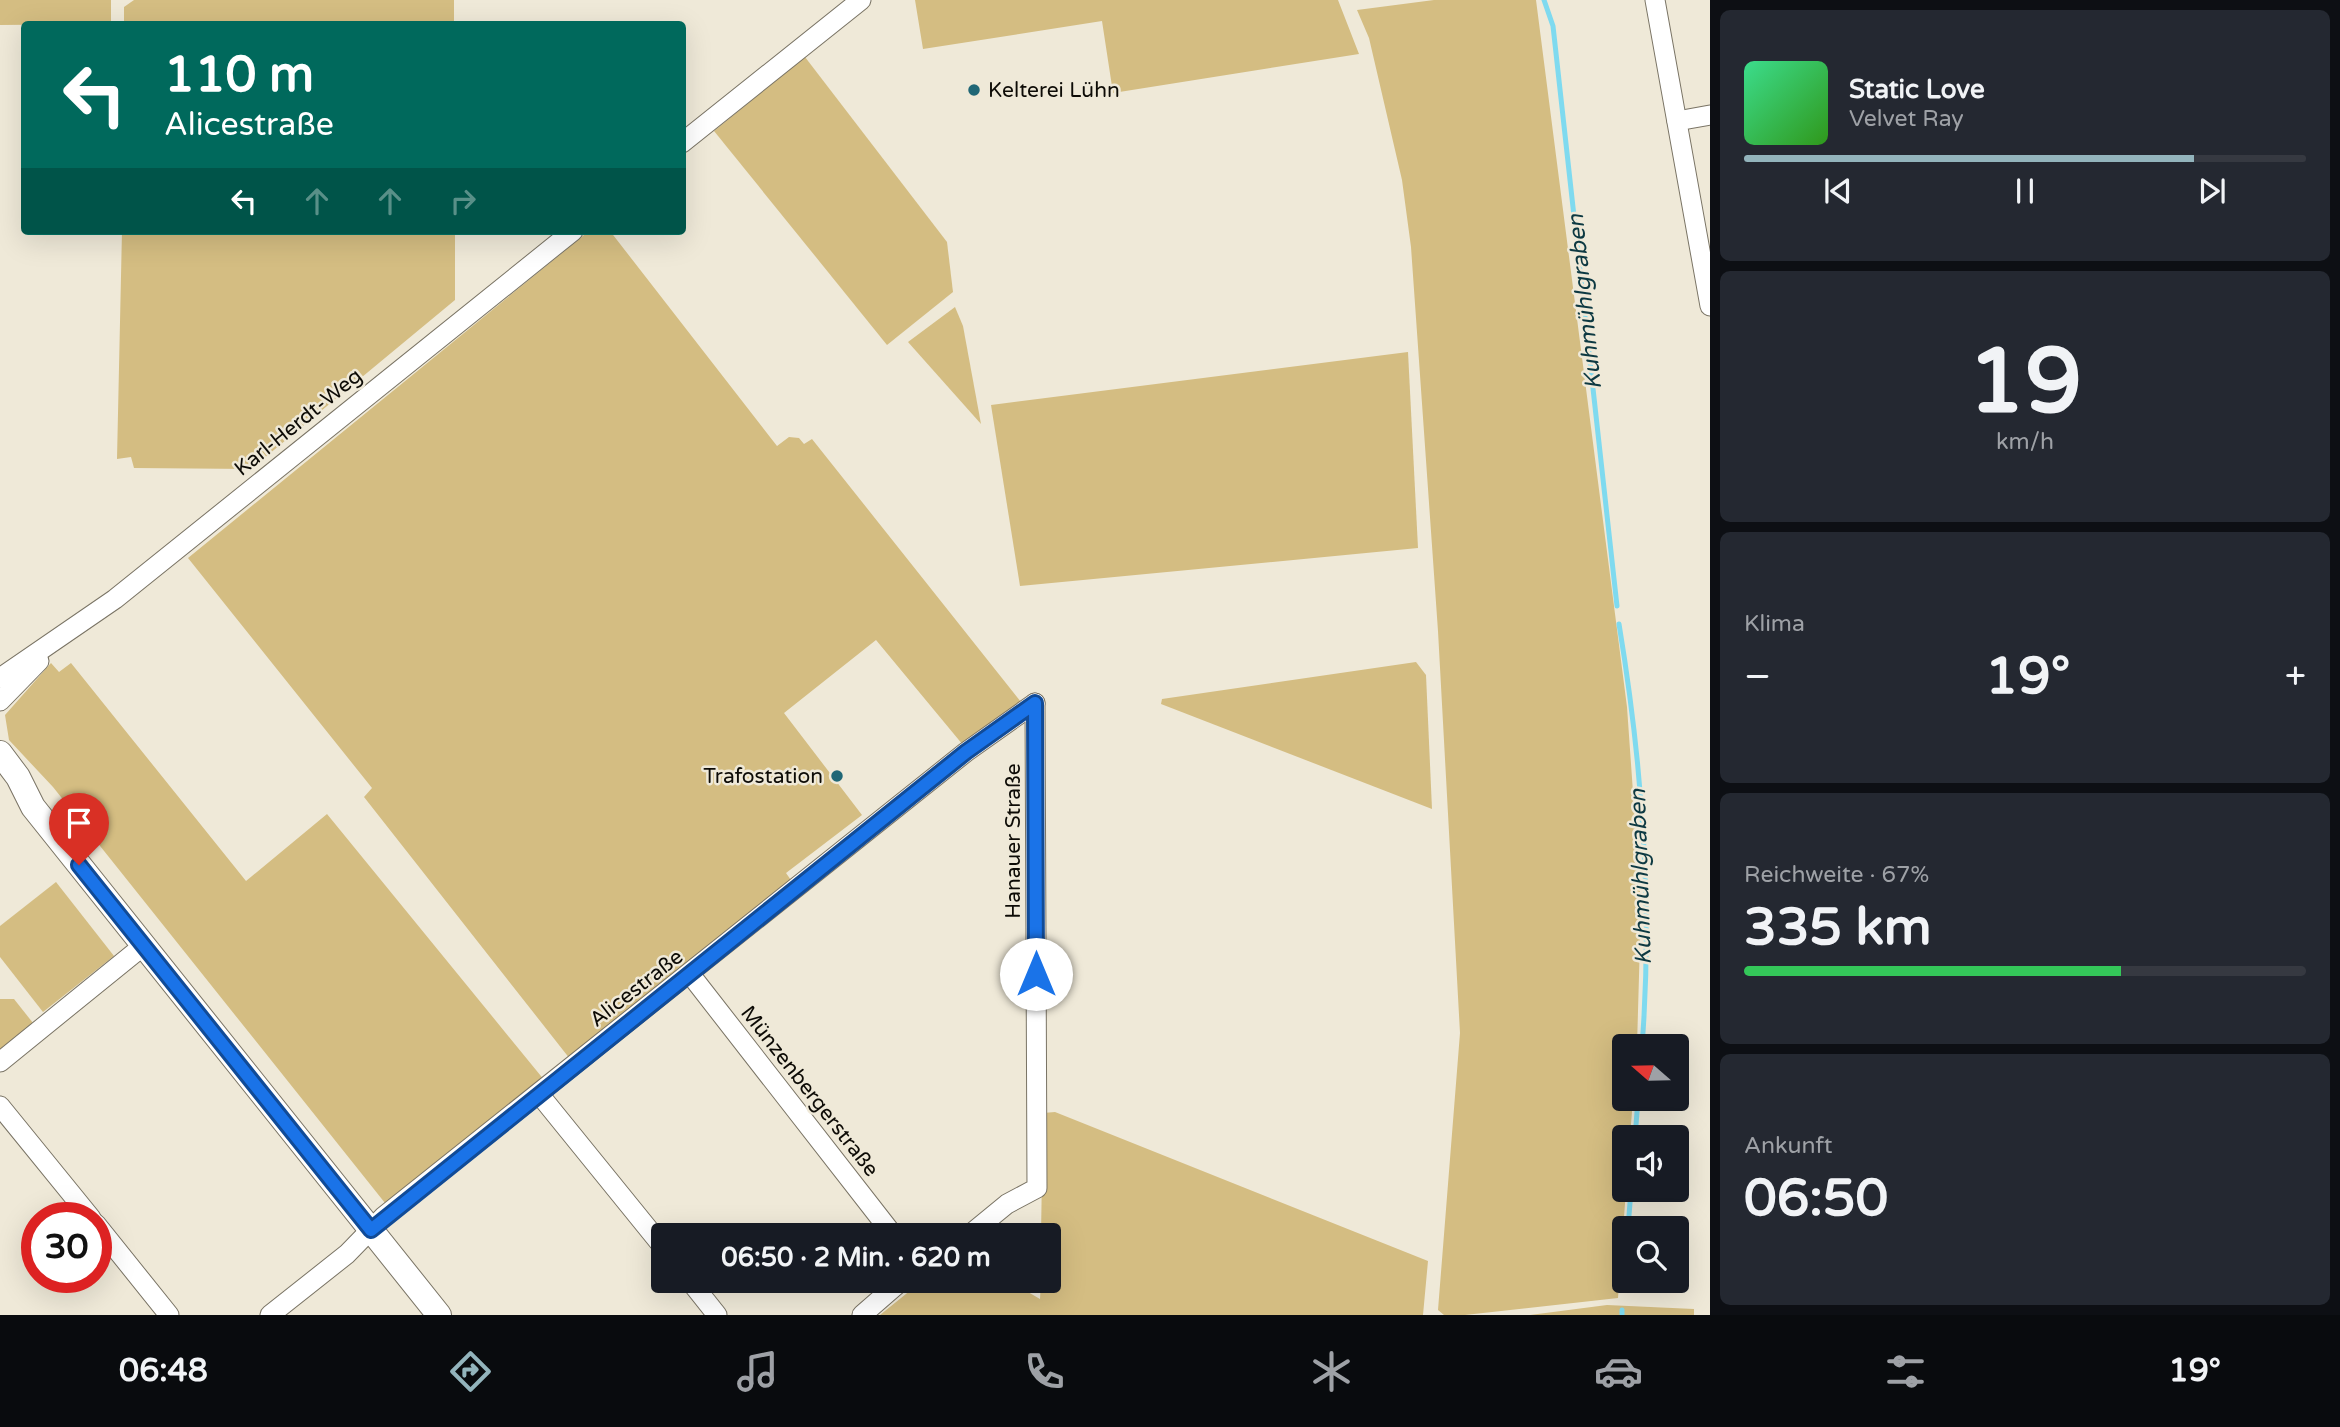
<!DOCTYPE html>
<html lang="de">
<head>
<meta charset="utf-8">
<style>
  body { margin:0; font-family:"Varela Round",sans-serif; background:#242831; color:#f1f3f6; height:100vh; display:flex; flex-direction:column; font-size:26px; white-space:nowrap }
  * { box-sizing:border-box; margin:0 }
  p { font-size:23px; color:#9ea1a6 }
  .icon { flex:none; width:38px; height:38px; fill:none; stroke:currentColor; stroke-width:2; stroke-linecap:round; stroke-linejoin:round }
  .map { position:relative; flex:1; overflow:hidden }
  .sheet { display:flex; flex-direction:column; gap:10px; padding:10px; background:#0d0f14; width:630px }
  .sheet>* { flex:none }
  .guide { position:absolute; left:21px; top:21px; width:665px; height:214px; border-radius:7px; box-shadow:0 7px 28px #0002; background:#00695c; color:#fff; overflow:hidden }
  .needle { width:46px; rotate:290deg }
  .tools { position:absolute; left:1612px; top:1034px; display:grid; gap:14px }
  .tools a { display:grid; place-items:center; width:77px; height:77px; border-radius:7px; background:#171b24; box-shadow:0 7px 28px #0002; font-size:35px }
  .speed { position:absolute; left:21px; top:1202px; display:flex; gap:14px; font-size:35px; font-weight:700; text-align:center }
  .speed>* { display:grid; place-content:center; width:91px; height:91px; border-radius:50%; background:#171b24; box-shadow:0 7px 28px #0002; line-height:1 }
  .speed .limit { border:10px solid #d22; background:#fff; color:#111 }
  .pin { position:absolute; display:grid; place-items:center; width:60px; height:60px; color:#fff; margin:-72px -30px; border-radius:50% 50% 50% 0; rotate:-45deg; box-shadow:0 0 7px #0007 }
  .pin .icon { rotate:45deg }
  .me { position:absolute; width:77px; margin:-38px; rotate:0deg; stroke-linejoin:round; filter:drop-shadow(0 0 5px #0008) }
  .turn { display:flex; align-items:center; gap:24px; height:147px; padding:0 28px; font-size:32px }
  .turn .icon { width:91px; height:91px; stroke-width:2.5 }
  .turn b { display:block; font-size:49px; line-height:60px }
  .lanes { display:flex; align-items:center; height:66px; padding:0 28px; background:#0003; justify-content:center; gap:35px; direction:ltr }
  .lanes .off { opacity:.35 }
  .big { font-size:52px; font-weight:700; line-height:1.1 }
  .sheet .card { flex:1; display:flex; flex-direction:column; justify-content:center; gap:10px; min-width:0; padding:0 24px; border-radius:10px; background:#242831 }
  .sheet .dial { align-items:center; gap:0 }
  .dial b { font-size:91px; line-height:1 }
  .song { display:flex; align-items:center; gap:21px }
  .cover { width:84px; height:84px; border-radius:10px; background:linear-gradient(135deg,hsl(150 70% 55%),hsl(110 70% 35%)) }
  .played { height:7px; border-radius:4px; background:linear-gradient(90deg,#93b4bc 80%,#363941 80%) }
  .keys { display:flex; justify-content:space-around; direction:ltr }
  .heat { display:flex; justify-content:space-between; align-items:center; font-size:38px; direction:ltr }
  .charge { height:10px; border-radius:5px; background:linear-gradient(90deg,#34c759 67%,#363941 0) }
  .trip { position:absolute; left:651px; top:1223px; width:410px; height:70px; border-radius:7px; background:#171b24; box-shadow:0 7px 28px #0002; font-weight:700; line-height:70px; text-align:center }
  .dock { display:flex; height:112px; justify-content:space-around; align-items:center; background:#090b0e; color:#9ea1a6 }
  .dock .icon { width:49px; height:49px }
  .dock .selected { color:#93b4bc }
  .dock b { font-size:32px; color:#f1f3f6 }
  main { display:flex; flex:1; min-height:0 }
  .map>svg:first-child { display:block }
  .green { fill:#d4bd82 }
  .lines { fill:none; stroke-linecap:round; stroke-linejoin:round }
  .stream { stroke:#7fdaef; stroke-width:5 }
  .minor-casing { stroke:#797364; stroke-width:21 }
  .tertiary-casing { stroke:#797364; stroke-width:26 }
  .minor { stroke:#fff; stroke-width:19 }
  .tertiary { stroke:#fff; stroke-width:24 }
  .route-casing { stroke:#114b97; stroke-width:18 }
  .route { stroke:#1a73e8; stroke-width:12 }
  .poi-dot { fill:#206776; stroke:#efe9d8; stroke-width:2.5 }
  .labels { text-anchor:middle; stroke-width:5; stroke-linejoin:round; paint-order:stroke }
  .poi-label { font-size:21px; fill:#0d0b06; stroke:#efe9d8; text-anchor:start }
  .street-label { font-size:21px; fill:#0d0b06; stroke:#efe9d8 }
  .water-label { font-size:23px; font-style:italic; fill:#0d3942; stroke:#efe9d8 }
</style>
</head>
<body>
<main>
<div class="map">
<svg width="1710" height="1315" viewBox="0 0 1710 1315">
  <rect width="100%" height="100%" fill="#efe9d8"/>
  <!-- green -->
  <g class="green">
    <polygon points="0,0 111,0 111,24 0,25"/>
    <polygon points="134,0 454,0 454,24 124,24 124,7"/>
    <polygon points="915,0 1338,0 1359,54 1113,93 1102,21 923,49"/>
    <polygon points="1434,0 1536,0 1627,707 1641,906 1637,1046 1624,1046 1624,1099 1633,1099 1630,1137 1624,1138 1626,1190 1618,1298 1465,1315 1444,1315 1438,1310 1460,1033 1438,631 1411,247 1402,180 1369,38 1357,10"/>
    <polygon points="805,57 947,242 953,292 887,345 714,131"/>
    <polygon points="122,231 455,231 455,300 251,469 134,468 131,457 117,459"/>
    <polygon points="589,231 610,231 777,446 789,437 799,438 804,444 812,439 1021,702 963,745 876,640 784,713 862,815 786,873 793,883 570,1059 364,797 372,788 188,558"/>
    <polygon points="955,307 963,326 981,424 908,342"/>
    <polygon points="1408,352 1418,548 1020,586 991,405"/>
    <polygon points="1416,662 1426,675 1432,809 1161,704 1162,699"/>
    <polygon points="51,663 59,672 71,663 246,881 327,814 545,1081 385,1203 53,787 9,740 5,715"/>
    <polygon points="56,882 114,956 43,1012 0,957 0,926"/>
    <polygon points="0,999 14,999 33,1023 0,1051"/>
    <polygon points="1055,1112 1428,1261 1423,1315 880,1315 922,1281 1009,1281 1040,1299 1041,1281 1048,1281 1048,1236 1041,1235 1043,1113"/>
    <polygon points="1607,1305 1694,1309 1694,1315 1530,1315"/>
  </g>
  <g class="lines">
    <!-- stream -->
    <g class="stream">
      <polyline points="1544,0 1553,26 1617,606"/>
      <path d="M1619,624C1642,763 1653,907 1642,1046"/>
      <polyline points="1635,1138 1638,1099"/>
      <polyline points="1628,1228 1631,1190"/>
      <polyline points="1623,1288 1624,1277"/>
      <polyline points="1622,1315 1622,1310"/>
    </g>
    <defs>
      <g id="minor">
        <polyline points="1655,0 1710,306"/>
        <polyline points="1677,121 1710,115"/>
        <polyline points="682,143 861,0"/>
        <polyline points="0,678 115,599 573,231"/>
        <polyline points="0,701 39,661"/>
        <polyline points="690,974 894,1236"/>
        <polyline points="0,1062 143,946"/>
        <polyline points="539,1094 663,1247"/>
        <polyline points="0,1106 91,1218"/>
        <polyline points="96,1224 169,1315"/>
        <polyline points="968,1236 1007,1204 1037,1188 1035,703"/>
        <polyline points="690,1281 717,1315"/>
        <polyline points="270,1315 347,1254 383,1217 966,752 1035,703"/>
        <polyline points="862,1315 901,1281"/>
      </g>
      <polyline id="tertiary" points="0,753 18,777 33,807 439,1315"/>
    </defs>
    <!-- minor casing -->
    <use href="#minor" class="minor-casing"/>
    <!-- tertiary casing -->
    <use href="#tertiary" class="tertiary-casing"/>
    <!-- minor -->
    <use href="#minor" class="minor"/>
    <!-- tertiary -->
    <use href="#tertiary" class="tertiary"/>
  </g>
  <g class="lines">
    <defs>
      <polyline id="route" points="79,865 371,1230 966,752 1035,703 1036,974"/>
    </defs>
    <!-- route casing -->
    <use href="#route" class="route-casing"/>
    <!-- route -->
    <use href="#route" class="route"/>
  </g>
  <!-- markers -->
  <g class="poi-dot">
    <circle cx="974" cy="90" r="7"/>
    <circle cx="837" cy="776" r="7"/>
  </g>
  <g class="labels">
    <!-- poi labels -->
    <g class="poi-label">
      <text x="988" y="97">Kelterei Lühn</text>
      <text x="823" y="783" text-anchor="end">Trafostation</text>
    </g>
    <!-- street labels -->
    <g class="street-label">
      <text transform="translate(298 422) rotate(-39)" y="7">Karl-Herdt-Weg</text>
      <text transform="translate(1013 841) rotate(-90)" y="7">Hanauer Straße</text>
      <text transform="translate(636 988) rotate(-38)" y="7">Alicestraße</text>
      <text transform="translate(810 1091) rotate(52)" y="7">Münzenbergerstraße</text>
    </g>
    <!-- water labels -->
    <g class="water-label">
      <text transform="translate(1584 302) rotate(-96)" y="8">Kuhmühlgraben</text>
      <text transform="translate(1640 877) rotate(-92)" y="8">Kuhmühlgraben</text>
    </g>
  </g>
</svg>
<div class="tools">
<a><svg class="needle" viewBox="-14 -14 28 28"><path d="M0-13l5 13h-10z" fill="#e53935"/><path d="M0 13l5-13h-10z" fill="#9ea1a6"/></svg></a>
<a><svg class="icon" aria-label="sound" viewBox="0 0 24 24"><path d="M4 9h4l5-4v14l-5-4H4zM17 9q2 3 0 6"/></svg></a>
<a><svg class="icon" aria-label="search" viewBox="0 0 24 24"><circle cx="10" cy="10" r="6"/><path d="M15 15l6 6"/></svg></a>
</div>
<div class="speed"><div class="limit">30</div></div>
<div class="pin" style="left:79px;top:865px;background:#d93025"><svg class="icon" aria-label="arrive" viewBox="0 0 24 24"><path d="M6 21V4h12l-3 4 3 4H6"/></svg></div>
<svg class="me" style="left:1036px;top:974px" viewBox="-20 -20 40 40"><circle r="19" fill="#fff"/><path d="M0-13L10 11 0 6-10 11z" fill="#1a73e8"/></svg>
<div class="trip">06:50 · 2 Min. · 620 m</div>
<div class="guide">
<div class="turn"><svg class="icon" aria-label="left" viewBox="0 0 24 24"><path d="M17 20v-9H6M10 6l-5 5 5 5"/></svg><div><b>110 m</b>Alicestraße</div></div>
<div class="lanes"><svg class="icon" aria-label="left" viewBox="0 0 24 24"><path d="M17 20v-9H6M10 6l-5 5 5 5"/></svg><svg class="icon off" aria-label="ahead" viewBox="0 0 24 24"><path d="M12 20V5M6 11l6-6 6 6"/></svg><svg class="icon off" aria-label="ahead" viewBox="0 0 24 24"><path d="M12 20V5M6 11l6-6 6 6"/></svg><svg class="icon off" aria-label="right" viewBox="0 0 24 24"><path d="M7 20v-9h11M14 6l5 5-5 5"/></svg></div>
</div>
</div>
<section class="sheet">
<div class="card">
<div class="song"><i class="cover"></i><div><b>Static Love</b><p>Velvet Ray</p></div></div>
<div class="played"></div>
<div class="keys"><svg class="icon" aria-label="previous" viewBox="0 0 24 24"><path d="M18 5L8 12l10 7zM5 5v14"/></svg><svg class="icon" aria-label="pause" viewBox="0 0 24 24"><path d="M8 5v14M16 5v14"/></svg><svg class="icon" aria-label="next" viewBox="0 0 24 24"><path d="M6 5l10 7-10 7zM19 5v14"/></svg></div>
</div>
<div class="card dial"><b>19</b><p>km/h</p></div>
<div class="card"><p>Klima</p>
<div class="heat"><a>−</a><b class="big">19°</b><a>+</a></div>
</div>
<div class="card"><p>Reichweite · 67%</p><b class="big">335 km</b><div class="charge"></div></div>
<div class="card"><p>Ankunft</p><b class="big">06:50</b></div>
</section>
</main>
<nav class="dock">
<b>06:48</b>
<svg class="icon selected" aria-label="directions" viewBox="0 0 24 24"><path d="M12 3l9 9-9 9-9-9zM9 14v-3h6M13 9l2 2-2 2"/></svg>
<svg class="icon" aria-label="music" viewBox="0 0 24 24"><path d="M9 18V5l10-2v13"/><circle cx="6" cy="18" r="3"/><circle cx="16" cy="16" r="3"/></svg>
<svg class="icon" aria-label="phone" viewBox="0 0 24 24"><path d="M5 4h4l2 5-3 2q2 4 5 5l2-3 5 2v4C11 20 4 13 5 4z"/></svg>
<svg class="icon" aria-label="climate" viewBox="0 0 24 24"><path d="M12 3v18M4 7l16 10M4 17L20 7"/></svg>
<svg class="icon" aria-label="car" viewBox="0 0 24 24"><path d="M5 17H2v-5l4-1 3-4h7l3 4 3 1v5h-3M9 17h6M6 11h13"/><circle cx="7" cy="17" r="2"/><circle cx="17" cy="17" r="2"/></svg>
<svg class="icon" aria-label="filters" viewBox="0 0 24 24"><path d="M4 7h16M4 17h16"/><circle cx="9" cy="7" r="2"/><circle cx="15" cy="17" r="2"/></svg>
<b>19°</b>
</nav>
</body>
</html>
